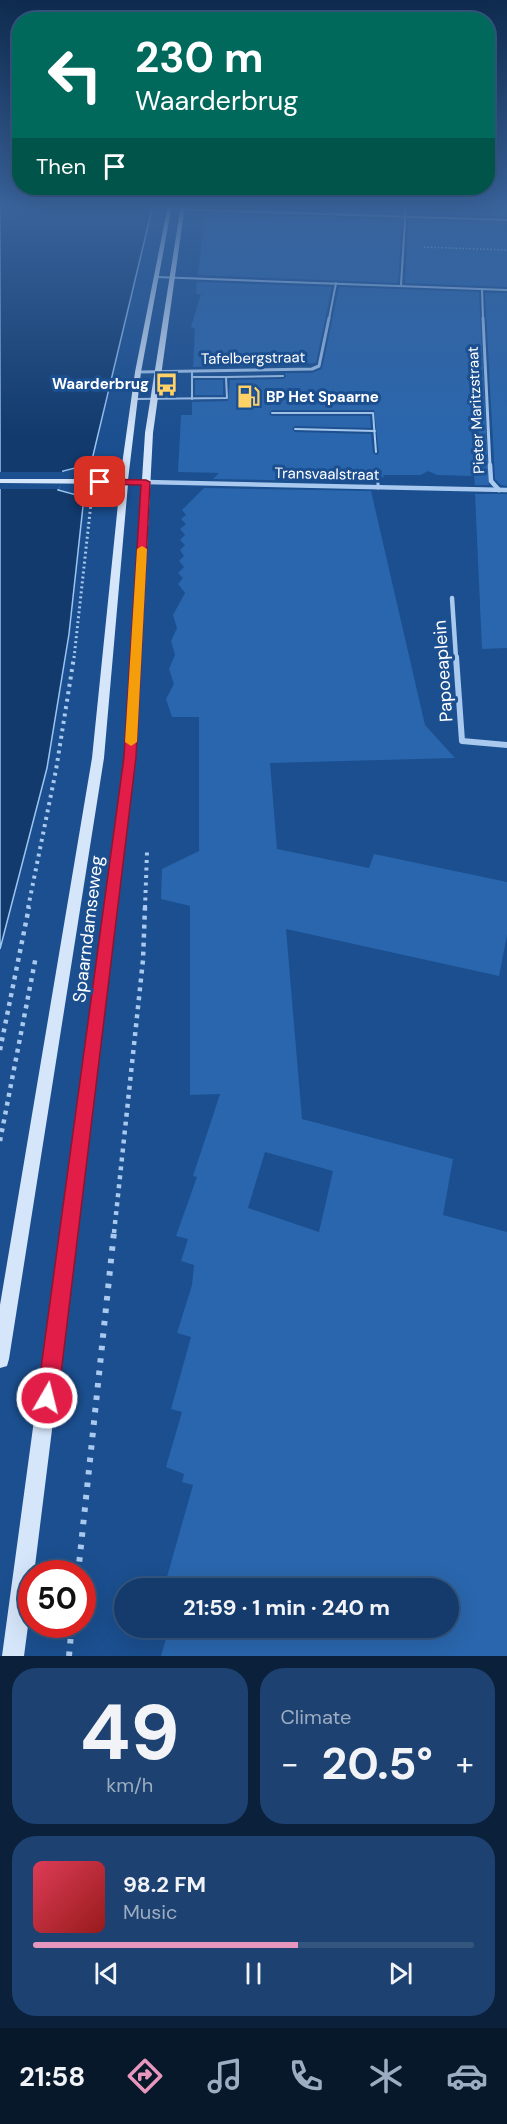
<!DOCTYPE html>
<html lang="en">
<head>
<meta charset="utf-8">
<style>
  body { margin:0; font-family:"DM Sans",sans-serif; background:#1d4271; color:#f1f3f6; height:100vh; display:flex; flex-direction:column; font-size:22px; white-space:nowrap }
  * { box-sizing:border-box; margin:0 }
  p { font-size:20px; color:#9dadc1 }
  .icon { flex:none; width:33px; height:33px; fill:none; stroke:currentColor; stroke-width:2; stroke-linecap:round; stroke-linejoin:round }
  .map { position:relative; height:1656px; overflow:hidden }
  .side { display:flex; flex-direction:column; gap:12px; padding:12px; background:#0b203b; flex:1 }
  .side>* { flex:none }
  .guide { position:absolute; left:12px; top:12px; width:483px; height:183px; border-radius:24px; box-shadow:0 6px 24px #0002,0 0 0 2px #33557e; background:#00695c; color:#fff; overflow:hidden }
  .speed { position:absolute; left:18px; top:1560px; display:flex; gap:12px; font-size:30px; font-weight:700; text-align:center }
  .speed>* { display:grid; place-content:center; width:78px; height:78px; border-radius:50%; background:#143b6b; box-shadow:0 6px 24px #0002,0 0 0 2px #33557e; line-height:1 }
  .speed .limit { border:9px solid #d22; background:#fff; color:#111 }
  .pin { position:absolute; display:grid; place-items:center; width:51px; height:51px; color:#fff; margin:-26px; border-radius:12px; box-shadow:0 3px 9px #0006 }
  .me { position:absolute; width:66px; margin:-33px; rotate:8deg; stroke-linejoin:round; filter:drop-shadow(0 0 4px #0008) }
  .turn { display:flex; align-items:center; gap:21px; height:126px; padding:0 24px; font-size:27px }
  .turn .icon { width:78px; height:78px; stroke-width:2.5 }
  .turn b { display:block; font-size:42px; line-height:51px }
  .then { display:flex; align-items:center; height:57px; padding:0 24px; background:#0003; gap:12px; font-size:22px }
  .big { font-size:45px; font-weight:700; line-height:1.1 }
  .side .tile { flex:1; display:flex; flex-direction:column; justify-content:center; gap:9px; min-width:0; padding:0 21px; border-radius:24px; background:#1d4271 }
  .side .dial { align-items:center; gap:0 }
  .dial b { font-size:78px; line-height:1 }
  .song { display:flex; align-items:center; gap:18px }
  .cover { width:72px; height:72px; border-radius:9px; background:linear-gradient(135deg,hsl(350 70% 55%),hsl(0 70% 35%)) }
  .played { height:6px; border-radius:3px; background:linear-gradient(90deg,#e797bd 60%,#33557e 60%) }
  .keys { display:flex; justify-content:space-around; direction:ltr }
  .heat { display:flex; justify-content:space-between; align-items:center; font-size:33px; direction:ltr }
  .side .tiles { flex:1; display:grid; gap:12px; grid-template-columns:1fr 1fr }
  .tile:last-child { grid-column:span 2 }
  .trip { position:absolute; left:114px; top:1578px; width:345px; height:60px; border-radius:30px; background:#143b6b; box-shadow:0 6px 24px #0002,0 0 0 2px #33557e; font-weight:700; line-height:60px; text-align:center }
  .tabs { display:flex; height:96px; justify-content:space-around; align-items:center; background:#08182b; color:#9dadc1 }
  .tabs .icon { width:42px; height:42px }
  .tabs .current { color:#e797bd }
  .tabs b { font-size:27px; color:#f1f3f6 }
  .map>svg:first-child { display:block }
  .water { fill:#123a6d; stroke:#9cc4f0; stroke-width:1.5 }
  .pier { fill:#1b4f8f }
  .building { fill:#2a66ad; fill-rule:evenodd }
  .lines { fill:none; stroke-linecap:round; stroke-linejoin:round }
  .path-far4 { stroke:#a9c9ee; stroke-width:1.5; stroke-dasharray:1.5 2; stroke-linecap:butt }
  .path-far3 { stroke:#a9c9ee; stroke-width:3; stroke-dasharray:2 3; stroke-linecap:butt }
  .path-far2 { stroke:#a9c9ee; stroke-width:4; stroke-dasharray:3 4.5; stroke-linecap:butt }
  .path-far1 { stroke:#a9c9ee; stroke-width:4.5; stroke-dasharray:4 5; stroke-linecap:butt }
  .path { stroke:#a9c9ee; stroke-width:6; stroke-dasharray:4.5 8; stroke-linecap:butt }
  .lane-far1 { stroke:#a9c9ee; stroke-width:2 }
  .lane { stroke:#a9c9ee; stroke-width:3 }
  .street-far3 { stroke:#a9c9ee; stroke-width:2 }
  .street-far2 { stroke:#a9c9ee; stroke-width:3 }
  .street-far1 { stroke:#a9c9ee; stroke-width:4.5 }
  .street { stroke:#a9c9ee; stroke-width:6 }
  .secondary { fill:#d6e6fa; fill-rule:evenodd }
  .route { fill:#e11d48; stroke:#92132f; stroke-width:1.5 }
  .slow { fill:#f59e0b }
  .labels { text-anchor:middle; stroke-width:6; stroke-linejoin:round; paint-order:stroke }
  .far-street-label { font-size:15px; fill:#fff; stroke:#1b4f8f }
  .far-poi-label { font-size:15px; font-weight:bold; fill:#fff; stroke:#1b4f8f; text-anchor:end }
  .street-label { font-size:18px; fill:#fff; stroke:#1b4f8f }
</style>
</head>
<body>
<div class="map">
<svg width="507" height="1656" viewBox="0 0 507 1656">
  <rect width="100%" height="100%" fill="#1b4f8f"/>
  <!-- water -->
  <polygon class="water" points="0,205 153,205 91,464 63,471 58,490 84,497 69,634 47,768 0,949"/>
  <!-- pier -->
  <polygon class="pier" points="0,472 65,472 59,489 0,489"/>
  <!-- building -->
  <g class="building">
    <polygon points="206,205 403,205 402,213"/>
    <polygon points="409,205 507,205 507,217 409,213"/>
    <polygon points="205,214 402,220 398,283 198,275"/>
    <polygon points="408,220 507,223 507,287 405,283"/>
    <polygon points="197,282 332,287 316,363 193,367 195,329 191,327 201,294 196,294"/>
    <path d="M339,287L479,292L489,485H475L474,476L437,475L428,471L421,475H383L384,478L377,474L368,477L369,482L213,479L219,473L178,472L181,415H192V402L228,401L230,380L283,379L286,377L285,373H312L322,369ZM272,410H374L379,453L377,455L373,453L371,434L295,432L292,429L295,426L371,428L370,416H272L269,414Z"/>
    <polygon points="485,293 507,293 507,486 501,485 495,479"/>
    <rect x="195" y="380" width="28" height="15"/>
    <path d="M204,488L371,491L425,725L455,758L270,763L277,849L369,868L374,854L507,882V935L499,976L286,929L302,1119L453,1159L443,1215L507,1232V1656H161L169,1628H448V1588H179L182,1581L167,1577L193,1485L182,1482L184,1474L166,1467L182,1412L171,1409L191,1337L177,1333L192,1285L194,1265L181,1261L188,1239L176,1236L197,1177L193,1176L220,1094L190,1095V906L161,899L162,869L199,851V717H172L166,699L174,684L169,669L175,655L171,641L177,628L173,615L185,593L178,584L183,578L178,573L184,567L179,561L184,556L180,550L185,545L180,540L185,535L180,529L186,524L181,519L186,515L182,510ZM265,1152L333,1171L319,1232L248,1208Z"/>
    <polygon points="475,494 507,494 507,648 482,649"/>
  </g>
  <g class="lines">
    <!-- path-far4 -->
    <polyline class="path-far4" points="424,247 507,250"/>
    <!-- path-far3 -->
    <polyline class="path-far3" points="74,658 91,503"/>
    <!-- path-far2 -->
    <g class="path-far2">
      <polyline points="28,908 56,770 74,657"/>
      <polyline points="145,908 147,852"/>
    </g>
    <!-- path-far1 -->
    <g class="path-far1">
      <polyline points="0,1050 29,907"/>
      <polyline points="0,1141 36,956"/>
      <polyline points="114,1233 143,960 145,907"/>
    </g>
    <!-- path -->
    <g class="path">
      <polyline points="78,1574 114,1232"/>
      <polyline points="69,1656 72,1624"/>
    </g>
    <!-- lane-far1 -->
    <g class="lane-far1">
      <polyline points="192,377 192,399"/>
      <polyline points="226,377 283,376"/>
      <polyline points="135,399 227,398 226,377 192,377 192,372"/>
      <polyline points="272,413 373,413 376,452"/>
      <polyline points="295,429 375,431"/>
    </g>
    <!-- lane -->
    <polyline class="lane" points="378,478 378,488"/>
    <!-- street-far3 -->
    <g class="street-far3">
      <polyline points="169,209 507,220"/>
      <polyline points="156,277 507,290"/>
      <polyline points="401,285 406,205"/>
      <polyline points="482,289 483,319"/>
      <polyline points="329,319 336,283"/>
    </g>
    <!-- street-far2 -->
    <g class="street-far2">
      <polyline points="483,318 490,466"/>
      <polyline points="138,372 312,369 319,366 329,318"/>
    </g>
    <!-- street-far1 -->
    <g class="street-far1">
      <polyline points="490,465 491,481 499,490"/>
      <polyline points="146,482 507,490"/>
      <polyline points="452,598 456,658"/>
    </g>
    <!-- street -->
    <polyline class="street" points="456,657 462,741 507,745"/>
    <!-- secondary -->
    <polygon class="secondary" points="168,205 172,205 141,372 128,480 142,480 145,433 181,205 185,205 153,433 136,757 34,1574 32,1574 32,1596 24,1656 2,1656 124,757 142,484 128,484 104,758 9,1359 7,1366 0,1368 0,1305 92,758 120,484 0,483 0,479 120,479 135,372"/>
  </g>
  <!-- sky -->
  <linearGradient id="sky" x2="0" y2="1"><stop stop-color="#0f2b4f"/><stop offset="0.47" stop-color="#39639b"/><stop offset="1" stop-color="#39639b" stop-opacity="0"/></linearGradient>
  <rect width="507" height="437" fill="url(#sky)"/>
  <!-- route -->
  <polygon class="route" points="100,479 146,480 150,482 136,757 58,1398 55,1405 47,1408 40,1405 37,1398 124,757 141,485 97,484 96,482"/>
  <!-- slow -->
  <polygon class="slow" points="142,546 147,549 137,742 131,746 125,742 137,549"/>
  <!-- icons -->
  <defs>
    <symbol id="bus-bare" viewBox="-9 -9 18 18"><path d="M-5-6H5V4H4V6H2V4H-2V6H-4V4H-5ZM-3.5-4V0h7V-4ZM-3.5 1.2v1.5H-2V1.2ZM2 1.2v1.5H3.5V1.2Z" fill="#ffd166" stroke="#1b4f8f" stroke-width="2.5" paint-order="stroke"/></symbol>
    <symbol id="fuel-bare" viewBox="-9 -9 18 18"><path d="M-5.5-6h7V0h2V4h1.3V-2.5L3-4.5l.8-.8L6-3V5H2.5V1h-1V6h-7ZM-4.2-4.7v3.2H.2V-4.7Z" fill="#ffd166" stroke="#1b4f8f" stroke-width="2.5" paint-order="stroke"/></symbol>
  </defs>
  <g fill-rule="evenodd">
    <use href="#bus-bare" x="150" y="368" width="33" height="33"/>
    <use href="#fuel-bare" x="232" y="380" width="33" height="33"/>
  </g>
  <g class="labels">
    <!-- far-street labels -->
    <g class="far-street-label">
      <text transform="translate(253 358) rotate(-1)" y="5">Tafelbergstraat</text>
      <text transform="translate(476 410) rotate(-93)" y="5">Pieter Maritzstraat</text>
      <text transform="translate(327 474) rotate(1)" y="5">Transvaalstraat</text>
    </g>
    <!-- far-poi labels -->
    <g class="far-poi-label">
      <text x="149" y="389">Waarderbrug</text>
      <text x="266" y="402" text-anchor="start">BP Het Spaarne</text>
    </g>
    <!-- street labels -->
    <g class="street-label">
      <text transform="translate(443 671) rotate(-94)" y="6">Papoeaplein</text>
      <text transform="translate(88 929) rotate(-83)" y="6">Spaarndamseweg</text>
    </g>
  </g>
</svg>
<div class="speed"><div class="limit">50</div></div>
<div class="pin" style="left:100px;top:482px;background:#d93025"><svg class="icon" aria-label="arrive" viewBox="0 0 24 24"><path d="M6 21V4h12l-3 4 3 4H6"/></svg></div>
<svg class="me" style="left:47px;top:1398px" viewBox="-20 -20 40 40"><circle r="17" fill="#e11d48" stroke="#fff" stroke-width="3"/><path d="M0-11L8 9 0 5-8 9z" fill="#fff"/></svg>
<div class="trip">21:59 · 1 min · 240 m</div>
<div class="guide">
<div class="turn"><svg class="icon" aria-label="left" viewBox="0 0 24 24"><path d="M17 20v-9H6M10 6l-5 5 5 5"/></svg><div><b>230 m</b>Waarderbrug</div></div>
<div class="then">Then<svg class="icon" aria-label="arrive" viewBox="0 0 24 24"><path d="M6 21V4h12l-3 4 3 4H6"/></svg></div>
</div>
</div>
<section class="side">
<div class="tiles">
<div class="tile dial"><b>49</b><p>km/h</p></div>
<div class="tile"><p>Climate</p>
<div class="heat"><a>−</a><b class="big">20.5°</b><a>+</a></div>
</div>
<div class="tile">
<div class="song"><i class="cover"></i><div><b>98.2 FM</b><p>Music</p></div></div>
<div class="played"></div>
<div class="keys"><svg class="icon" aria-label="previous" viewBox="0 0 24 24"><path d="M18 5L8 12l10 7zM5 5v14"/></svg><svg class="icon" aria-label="pause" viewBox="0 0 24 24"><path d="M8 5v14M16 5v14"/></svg><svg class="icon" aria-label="next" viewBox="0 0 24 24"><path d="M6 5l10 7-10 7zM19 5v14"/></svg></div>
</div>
</div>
</section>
<nav class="tabs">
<b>21:58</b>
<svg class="icon current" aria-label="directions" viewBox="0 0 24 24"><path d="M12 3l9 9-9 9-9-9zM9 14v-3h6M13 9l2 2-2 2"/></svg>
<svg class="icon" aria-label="music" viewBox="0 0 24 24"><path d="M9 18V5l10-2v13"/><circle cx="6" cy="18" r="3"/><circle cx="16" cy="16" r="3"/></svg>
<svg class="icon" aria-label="phone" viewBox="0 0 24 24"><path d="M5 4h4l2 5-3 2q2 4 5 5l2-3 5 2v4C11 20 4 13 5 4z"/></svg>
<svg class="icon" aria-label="climate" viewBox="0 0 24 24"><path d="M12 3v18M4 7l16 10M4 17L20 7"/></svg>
<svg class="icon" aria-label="car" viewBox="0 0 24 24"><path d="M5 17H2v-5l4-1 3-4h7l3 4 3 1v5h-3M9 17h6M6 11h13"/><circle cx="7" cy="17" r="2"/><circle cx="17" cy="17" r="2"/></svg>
</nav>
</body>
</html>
